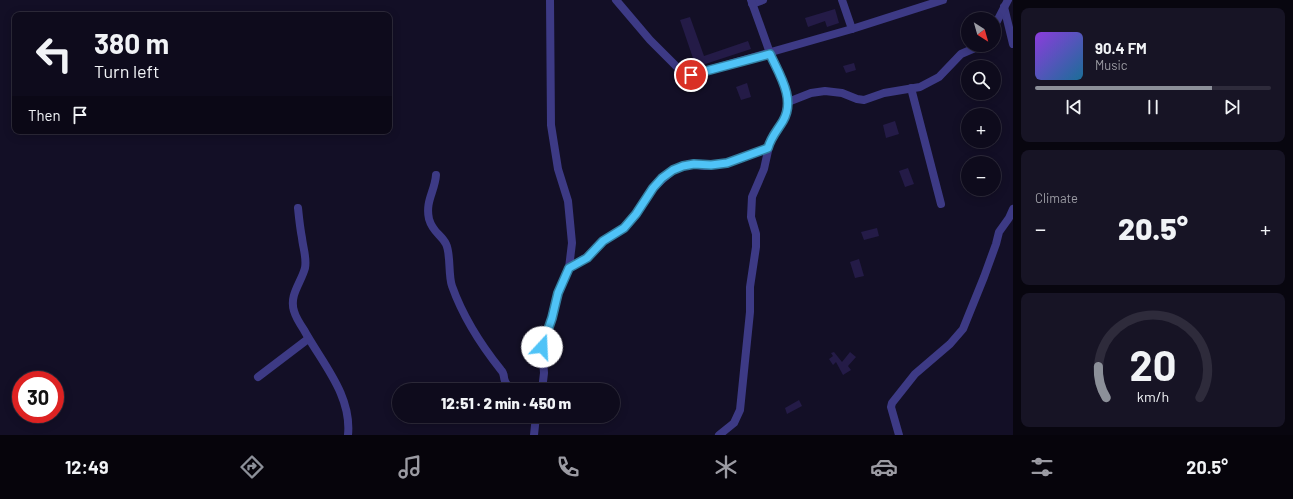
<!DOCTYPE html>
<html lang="en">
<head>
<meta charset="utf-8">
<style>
  body { margin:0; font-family:Barlow,sans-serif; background:#171425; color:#f1f3f6; height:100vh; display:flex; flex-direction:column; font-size:15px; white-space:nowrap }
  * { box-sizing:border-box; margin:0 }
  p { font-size:13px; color:#9b9ba3 }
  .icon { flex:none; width:22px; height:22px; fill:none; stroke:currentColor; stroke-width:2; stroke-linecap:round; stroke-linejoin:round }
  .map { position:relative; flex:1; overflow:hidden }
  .side { display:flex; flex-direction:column; gap:8px; padding:8px; background:#08060f; width:280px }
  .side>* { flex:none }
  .hud { position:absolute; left:12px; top:12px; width:380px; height:122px; border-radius:8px; box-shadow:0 2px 10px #0003,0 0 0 1px #2e2b3b; background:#0e0b1c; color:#f1f3f6; overflow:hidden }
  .needle { width:26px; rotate:143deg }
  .controls { position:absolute; left:961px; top:12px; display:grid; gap:8px }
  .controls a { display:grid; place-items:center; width:40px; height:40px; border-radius:50%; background:#0e0b1c; box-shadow:0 2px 10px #0003,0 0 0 1px #2e2b3b; font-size:20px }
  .speed { position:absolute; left:12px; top:371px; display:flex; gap:8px; font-size:20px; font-weight:700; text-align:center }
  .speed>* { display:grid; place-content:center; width:52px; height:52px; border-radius:50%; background:#0e0b1c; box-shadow:0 2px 10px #0003,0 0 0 1px #2e2b3b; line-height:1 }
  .speed .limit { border:6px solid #d22; background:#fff; color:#111 }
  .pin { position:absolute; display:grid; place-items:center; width:34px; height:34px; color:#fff; margin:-17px; border:2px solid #fff; border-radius:50%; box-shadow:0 1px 4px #0007 }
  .me { position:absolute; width:44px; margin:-22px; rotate:20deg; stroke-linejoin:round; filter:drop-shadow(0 0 3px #0008) }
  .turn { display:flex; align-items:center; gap:14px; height:84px; padding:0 16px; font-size:18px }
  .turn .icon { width:52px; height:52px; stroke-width:2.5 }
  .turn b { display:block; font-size:28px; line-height:34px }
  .then { display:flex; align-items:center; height:38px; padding:0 16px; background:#0003; gap:8px; font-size:15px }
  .big { font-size:30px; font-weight:800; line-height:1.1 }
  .side .card { flex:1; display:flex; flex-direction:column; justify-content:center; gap:6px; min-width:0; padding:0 14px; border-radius:8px; background:#171425 }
  .side .dial { align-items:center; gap:0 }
  .dial svg { height:104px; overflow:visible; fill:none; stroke:#2e2b3b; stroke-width:7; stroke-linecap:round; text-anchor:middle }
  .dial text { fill:#f1f3f6; stroke:none }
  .song { display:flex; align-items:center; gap:12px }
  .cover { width:48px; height:48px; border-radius:6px; background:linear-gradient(135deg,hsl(270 70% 55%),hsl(200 70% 35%)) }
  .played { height:4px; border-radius:2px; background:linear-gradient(90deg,#8c9099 75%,#2e2b3b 75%) }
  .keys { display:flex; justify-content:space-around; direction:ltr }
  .heat { display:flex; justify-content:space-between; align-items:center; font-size:22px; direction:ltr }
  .trip { position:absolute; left:392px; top:383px; width:228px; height:40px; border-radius:20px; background:#0e0b1c; box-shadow:0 2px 10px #0003,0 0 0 1px #2e2b3b; font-weight:800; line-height:40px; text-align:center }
  .tabs { display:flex; height:64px; justify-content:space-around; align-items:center; background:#06040b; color:#9b9ba3 }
  .tabs .icon { width:28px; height:28px }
  .tabs .current { color:#8c9099 }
  .tabs b { font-size:18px; color:#f1f3f6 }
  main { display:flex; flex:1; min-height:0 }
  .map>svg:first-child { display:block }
  .building { fill:#241b47 }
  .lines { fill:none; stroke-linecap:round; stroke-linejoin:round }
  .minor { stroke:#3d3a85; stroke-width:8 }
  .route-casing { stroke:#337fa1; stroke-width:10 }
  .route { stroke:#4fc3f7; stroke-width:7 }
</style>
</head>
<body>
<main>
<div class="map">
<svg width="1013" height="435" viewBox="0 0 1013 435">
  <rect width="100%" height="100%" fill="#130f26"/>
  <!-- building -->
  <g class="building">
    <polygon points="835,9 839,23 827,27 825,21 808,27 805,18"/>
    <polygon points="690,17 704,56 748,41 751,49 696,67 680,20"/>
    <polygon points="854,63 856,70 846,73 843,66"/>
    <polygon points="747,83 751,97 741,100 736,87"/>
    <polygon points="895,121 899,134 886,138 883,125"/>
    <polygon points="908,168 914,184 905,187 899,171"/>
    <polygon points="877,228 879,236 864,240 861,232"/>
    <polygon points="859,259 864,276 855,278 850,262"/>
    <polygon points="834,352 842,362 850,352 856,357 848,366 851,370 843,375 836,362 833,365 829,359 833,356 831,353"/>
    <polygon points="799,400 802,406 787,414 785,408"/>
  </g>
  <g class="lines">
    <!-- minor -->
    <g class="minor">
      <polyline points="616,0 650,40 681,71 685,74 691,75 852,29 943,0"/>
      <polyline points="842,0 852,29"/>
      <polyline points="752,4 763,0"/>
      <polyline points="1004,7 1013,44"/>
      <polyline points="994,27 1008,0"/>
      <polyline points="911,88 941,204"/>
      <polyline points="788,102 811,93 825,91 842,93 857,99 864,100 884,93 920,87 939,77 961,54 982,45"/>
      <path d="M436,175C435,191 425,201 429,219C433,233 441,234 446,244C451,254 448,275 452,286C463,317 481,345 501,370C505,374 503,377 505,381C506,385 511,388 513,390"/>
      <path d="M298,208C299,218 300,228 302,238C303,248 307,258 305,268C301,283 289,295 294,311C296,318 300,324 304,330C322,363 352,395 348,435"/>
      <polyline points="569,268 587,257 603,241 624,228 636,214 653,188 673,170 689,164 705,166 727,163 768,148"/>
      <polyline points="258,377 308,339"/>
      <polyline points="542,390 544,373 542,347 552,318 558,293 569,268 572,243 568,201 558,169 551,125 550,0"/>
      <polyline points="534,435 536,416"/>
      <polyline points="719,435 734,423 740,410 750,312 750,287 756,247 756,234 751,217 752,197 764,169 770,142 785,117 788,102 785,86 770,53 751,0"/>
      <polyline points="899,435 891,407 892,403 915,374 950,344 963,329 984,277 996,244 999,232 1009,218 1013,209"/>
    </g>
  </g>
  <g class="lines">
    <defs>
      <path id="route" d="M542,347L552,318L558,293L569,268L587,258L603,241L624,228L636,214L653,188L662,178L673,170L683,166L694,164L711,165L727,163L768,148C771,137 777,131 783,121C796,99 779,74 770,54L691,75"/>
    </defs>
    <!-- route casing -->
    <use href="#route" class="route-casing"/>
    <!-- route -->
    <use href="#route" class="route"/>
  </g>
</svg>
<div class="controls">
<a><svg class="needle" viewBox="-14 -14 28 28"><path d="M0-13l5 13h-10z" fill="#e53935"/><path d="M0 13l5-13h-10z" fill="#9b9ba3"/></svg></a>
<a><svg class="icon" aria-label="search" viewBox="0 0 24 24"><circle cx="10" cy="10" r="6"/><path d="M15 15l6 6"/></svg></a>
<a>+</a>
<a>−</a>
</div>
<div class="speed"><div class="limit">30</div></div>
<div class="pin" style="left:691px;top:75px;background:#d93025"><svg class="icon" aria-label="arrive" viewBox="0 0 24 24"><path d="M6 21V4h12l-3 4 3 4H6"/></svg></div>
<svg class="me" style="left:542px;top:347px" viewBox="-20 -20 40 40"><circle r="19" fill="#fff"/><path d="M0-13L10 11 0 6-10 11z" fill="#4fc3f7"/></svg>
<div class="trip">12:51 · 2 min · 450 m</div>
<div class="hud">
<div class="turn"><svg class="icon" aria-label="left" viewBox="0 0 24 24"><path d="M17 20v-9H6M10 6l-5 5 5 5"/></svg><div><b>380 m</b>Turn left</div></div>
<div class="then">Then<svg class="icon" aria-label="arrive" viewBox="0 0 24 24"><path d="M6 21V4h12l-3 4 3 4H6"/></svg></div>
</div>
</div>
<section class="side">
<div class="card">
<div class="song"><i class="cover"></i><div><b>90.4 FM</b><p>Music</p></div></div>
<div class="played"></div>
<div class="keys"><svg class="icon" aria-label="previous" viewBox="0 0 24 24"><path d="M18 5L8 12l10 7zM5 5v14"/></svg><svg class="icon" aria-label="pause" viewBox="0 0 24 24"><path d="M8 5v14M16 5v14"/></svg><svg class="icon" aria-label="next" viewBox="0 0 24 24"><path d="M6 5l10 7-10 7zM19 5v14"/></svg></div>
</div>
<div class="card"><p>Climate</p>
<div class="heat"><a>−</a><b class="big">20.5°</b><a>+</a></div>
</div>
<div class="card dial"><svg viewBox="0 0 100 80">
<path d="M14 69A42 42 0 1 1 86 69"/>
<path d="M14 69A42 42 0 0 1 8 45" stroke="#8c9099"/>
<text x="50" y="56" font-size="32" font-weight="700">20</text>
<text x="50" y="72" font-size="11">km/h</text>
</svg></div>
</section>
</main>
<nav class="tabs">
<b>12:49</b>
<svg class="icon current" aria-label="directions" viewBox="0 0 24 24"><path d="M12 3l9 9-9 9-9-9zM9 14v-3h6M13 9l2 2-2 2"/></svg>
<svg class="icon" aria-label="music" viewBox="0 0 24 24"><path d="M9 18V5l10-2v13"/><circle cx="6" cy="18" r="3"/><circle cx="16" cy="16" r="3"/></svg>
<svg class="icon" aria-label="phone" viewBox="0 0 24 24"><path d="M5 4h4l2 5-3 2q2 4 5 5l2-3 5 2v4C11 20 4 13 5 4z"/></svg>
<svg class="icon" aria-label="climate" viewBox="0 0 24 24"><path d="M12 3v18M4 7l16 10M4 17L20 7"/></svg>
<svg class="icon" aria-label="car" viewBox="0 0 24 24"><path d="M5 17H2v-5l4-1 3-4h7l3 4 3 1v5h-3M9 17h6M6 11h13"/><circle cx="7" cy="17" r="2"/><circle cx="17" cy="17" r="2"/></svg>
<svg class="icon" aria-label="filters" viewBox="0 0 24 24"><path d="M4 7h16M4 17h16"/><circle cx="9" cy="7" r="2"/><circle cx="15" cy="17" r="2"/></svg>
<b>20.5°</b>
</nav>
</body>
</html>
